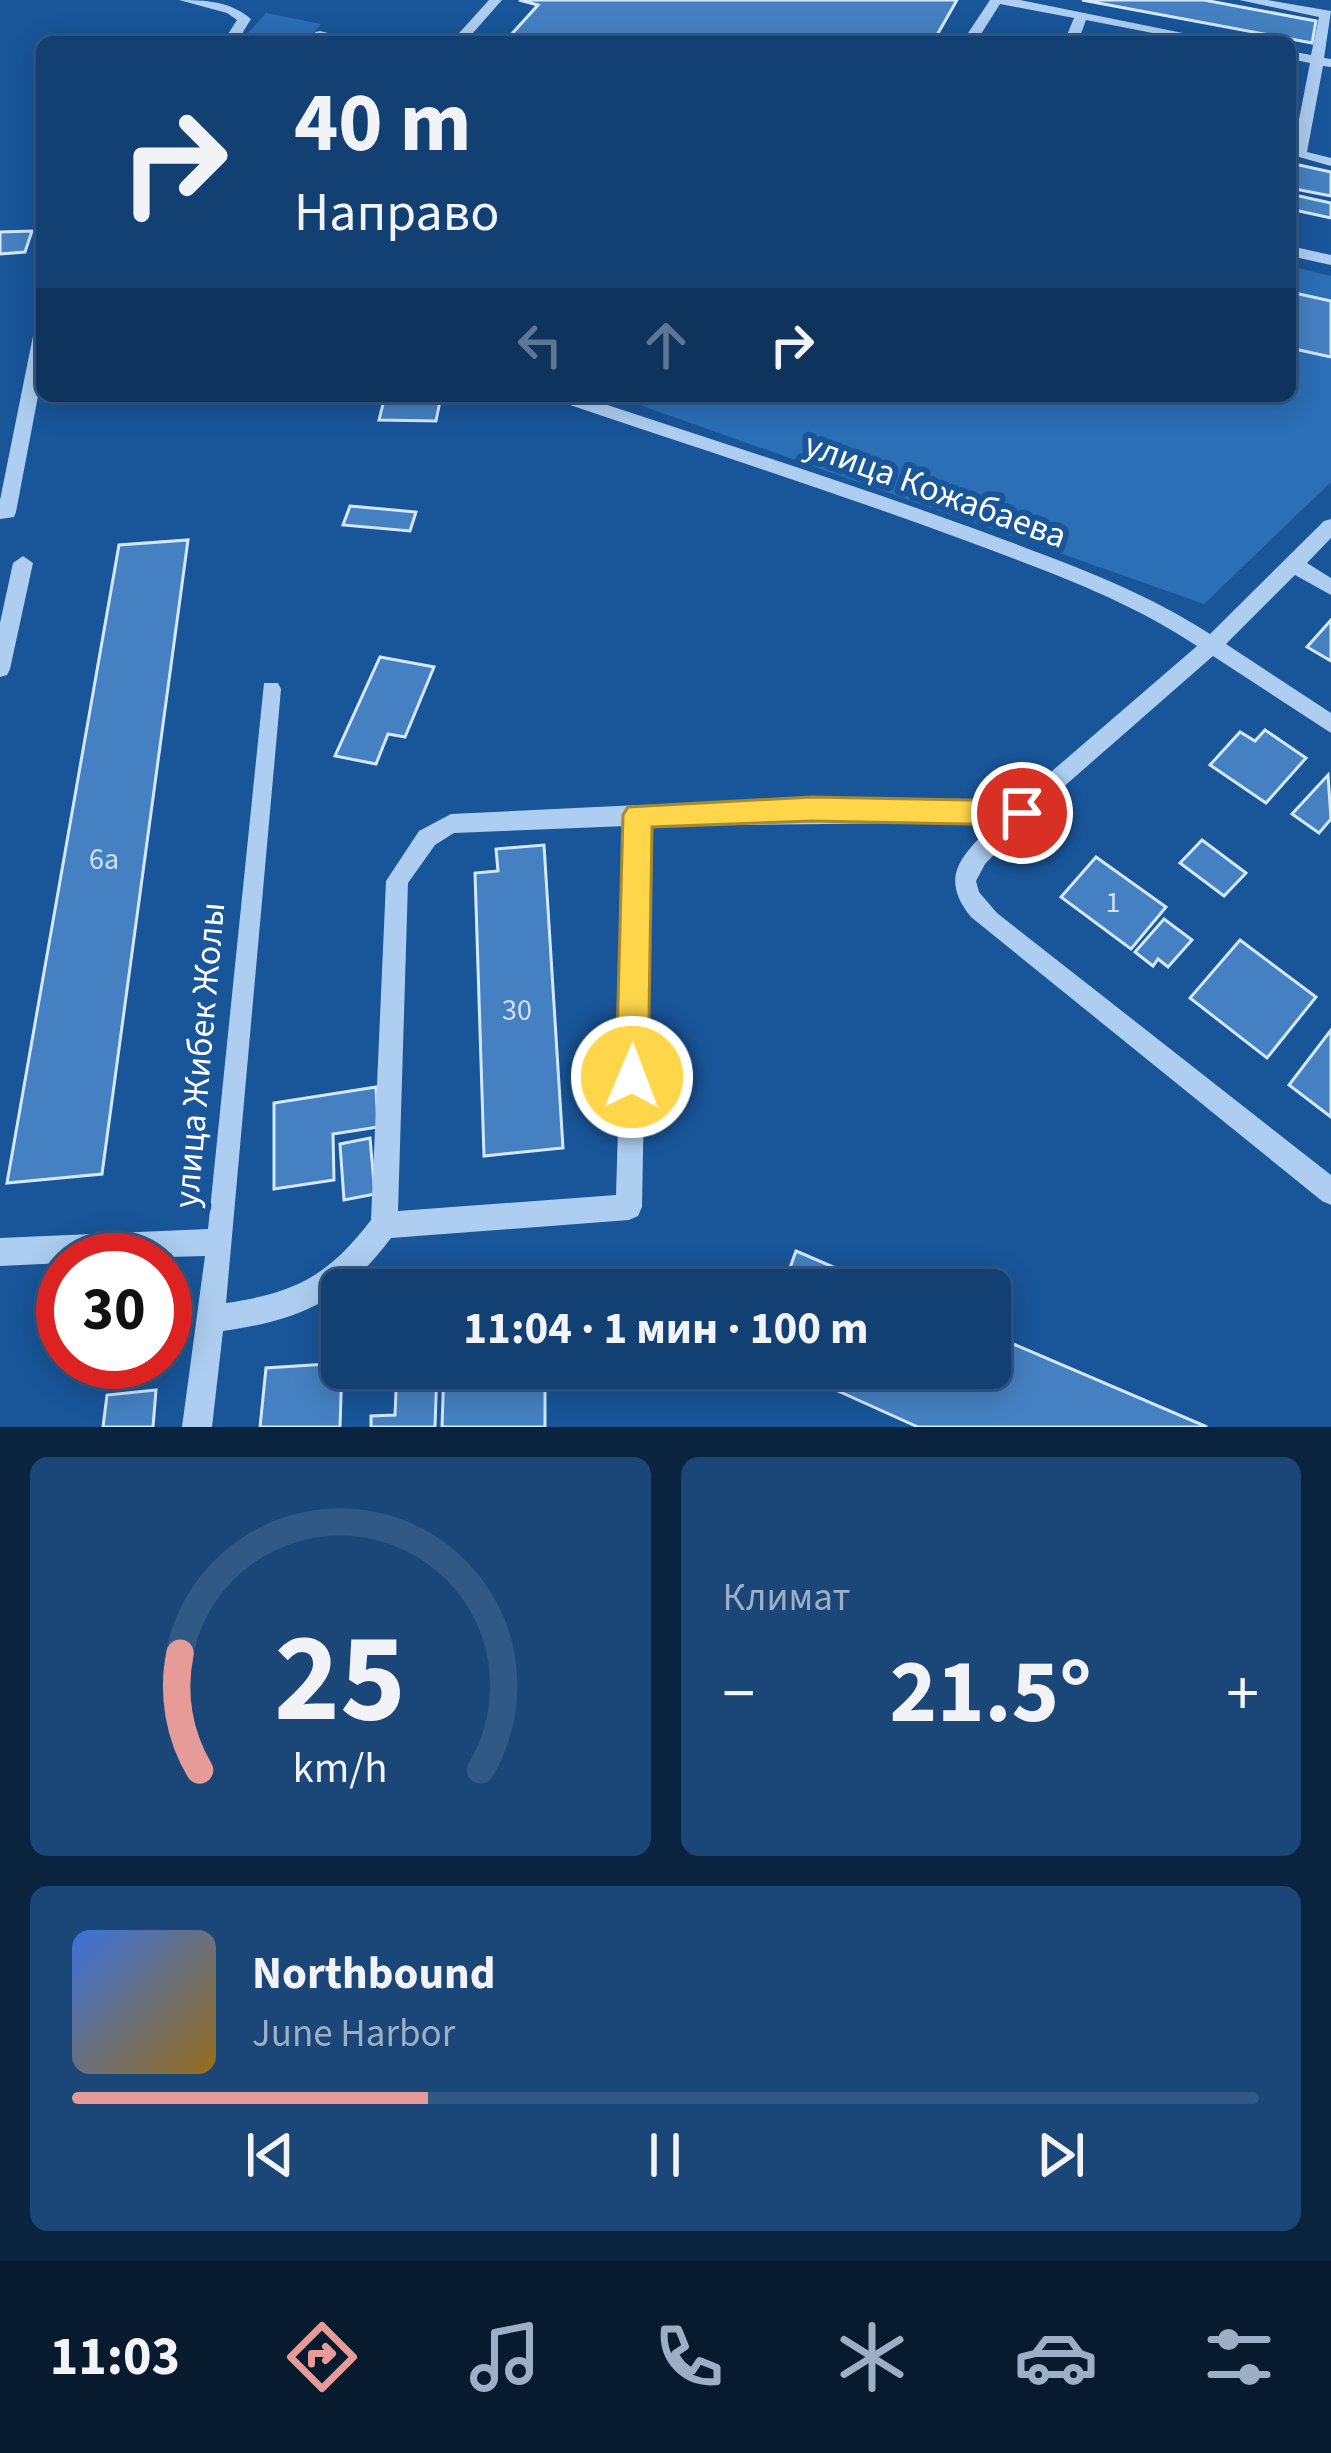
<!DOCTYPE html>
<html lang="ru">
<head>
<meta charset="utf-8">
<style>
  body { margin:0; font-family:"Source Sans 3",sans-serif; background:#1b4778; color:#f1f3f6; height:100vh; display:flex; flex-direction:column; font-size:45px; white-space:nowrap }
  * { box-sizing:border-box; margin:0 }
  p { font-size:39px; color:#9cafc4 }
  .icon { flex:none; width:66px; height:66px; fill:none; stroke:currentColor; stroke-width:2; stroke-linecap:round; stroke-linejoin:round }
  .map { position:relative; height:1427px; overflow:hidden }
  .sheet { display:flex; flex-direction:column; gap:30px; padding:30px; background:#0a233f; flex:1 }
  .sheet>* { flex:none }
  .guide { position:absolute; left:36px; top:36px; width:1260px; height:366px; border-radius:18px; box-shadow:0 6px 30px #0003,0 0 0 3px #315985; background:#124073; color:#f1f3f6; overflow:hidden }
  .speed { position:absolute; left:36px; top:1233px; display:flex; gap:24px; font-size:60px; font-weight:700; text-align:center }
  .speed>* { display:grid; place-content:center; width:156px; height:156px; border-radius:50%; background:#124073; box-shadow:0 6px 30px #0003,0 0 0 3px #315985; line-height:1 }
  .speed .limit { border:18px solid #d22; background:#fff; color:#111 }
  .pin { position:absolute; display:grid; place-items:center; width:102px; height:102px; color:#fff; margin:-51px; border:6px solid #fff; border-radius:50%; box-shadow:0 3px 12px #0007 }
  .me { position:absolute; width:132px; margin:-66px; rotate:1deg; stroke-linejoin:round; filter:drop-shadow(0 0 9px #0008) }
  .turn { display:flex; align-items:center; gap:42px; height:252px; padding:0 60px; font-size:54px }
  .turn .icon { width:156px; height:156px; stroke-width:2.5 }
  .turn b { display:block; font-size:84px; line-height:102px }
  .lanes { display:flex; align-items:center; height:114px; padding:0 60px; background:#0003; justify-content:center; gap:60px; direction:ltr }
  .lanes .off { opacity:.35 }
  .big { font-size:90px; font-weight:700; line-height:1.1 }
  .sheet .widget { flex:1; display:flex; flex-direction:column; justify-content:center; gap:18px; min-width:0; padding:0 42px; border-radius:18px; background:#1b4778 }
  .sheet .dial { align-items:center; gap:0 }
  .dial svg { height:312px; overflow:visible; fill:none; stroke:#315985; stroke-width:7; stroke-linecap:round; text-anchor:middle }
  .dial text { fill:#f1f3f6; stroke:none }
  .song { display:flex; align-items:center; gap:36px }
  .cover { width:144px; height:144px; border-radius:18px; background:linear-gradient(135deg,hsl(220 70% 55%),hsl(40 70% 35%)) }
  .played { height:12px; border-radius:6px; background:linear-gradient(90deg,#e69b98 30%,#315985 30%) }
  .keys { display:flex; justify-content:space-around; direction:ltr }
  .heat { display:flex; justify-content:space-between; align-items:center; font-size:66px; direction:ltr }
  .sheet .tiles { flex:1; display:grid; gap:30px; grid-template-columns:1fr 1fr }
  .widget:last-child { grid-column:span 2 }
  .trip { position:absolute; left:321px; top:1269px; width:690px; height:120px; border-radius:18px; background:#124073; box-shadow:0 6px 30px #0003,0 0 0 3px #315985; font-weight:700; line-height:120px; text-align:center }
  .menu { display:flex; height:192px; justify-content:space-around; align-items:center; background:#071a2e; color:#9cafc4 }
  .menu .icon { width:84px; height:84px }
  .menu .on { color:#e69b98 }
  .menu b { font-size:54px; color:#f1f3f6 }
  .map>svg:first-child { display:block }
  .green { fill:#2b6fb7 }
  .building { fill:#4581c2; stroke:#d4e8fc; stroke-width:3 }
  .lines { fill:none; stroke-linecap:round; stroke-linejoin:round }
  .minor { fill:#adcef1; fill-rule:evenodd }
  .route { fill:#ffd54a; stroke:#a68a30; stroke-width:3 }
  .labels { text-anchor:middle; stroke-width:12; stroke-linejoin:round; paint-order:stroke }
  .number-label { font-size:30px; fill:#d0e0f0 }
  .street-label { font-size:36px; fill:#fff; stroke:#185599 }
</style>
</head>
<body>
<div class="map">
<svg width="1331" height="1427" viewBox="0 0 1331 1427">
  <rect width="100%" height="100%" fill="#185599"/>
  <!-- green -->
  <g class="green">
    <polygon points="266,13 321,24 306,42 240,42"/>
    <polygon points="1290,266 1331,276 1331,482 1204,604 614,396 1290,396"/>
  </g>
  <!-- building -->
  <g class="building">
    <polygon points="957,0 933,42 532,42 509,37 538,5 519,0"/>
    <polygon points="1082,0 1204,0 1316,21 1312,43"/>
    <polygon points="1290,163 1331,172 1331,196 1290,188"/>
    <polygon points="1290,194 1331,203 1331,218 1290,209"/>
    <polygon points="32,231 25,252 0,254 0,232"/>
    <polygon points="1290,292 1331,301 1331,357 1290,348"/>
    <polygon points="385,396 441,396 436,421 379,420"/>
    <polygon points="350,506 416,512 410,531 343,525"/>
    <polygon points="188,540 102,1174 7,1183 119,545"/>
    <polygon points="1331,620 1331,661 1307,647"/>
    <polygon points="380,657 434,667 405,737 388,734 376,764 335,756"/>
    <polygon points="1265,730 1306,758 1266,803 1210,765 1240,732 1255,741"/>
    <polygon points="1328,775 1331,819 1319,833 1292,814"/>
    <polygon points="1202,840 1246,873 1224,896 1180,863"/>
    <polygon points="544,845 563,1148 484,1156 475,873 498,871 496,849"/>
    <polygon points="1096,857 1166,907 1131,949 1061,897"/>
    <polygon points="1164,919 1192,940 1168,967 1158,959 1153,966 1135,952"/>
    <polygon points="1240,940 1316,997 1267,1058 1190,998"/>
    <polygon points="1331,1030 1331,1117 1289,1085"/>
    <polygon points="376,1087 378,1127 333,1134 334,1180 274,1189 274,1103"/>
    <polygon points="370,1138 375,1194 344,1200 340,1144"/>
    <polygon points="796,1251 887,1290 782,1290"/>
    <polygon points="609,1268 609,1290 555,1290 555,1271"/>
    <polygon points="544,1277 544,1290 446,1290 447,1283"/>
    <polygon points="990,1334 1207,1427 918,1427 787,1368 990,1368"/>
    <polygon points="342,1363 340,1427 260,1427 266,1368"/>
    <polygon points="397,1368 437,1368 435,1427 371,1427 371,1416 395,1415"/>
    <polygon points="444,1368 545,1368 545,1427 442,1427"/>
    <polygon points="156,1390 153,1427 103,1427 107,1395"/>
  </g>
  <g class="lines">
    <!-- minor -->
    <g class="minor">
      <path d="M179,0C205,0 230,1 251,19L237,42H223L237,20L227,13Z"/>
      <polygon points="489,0 502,0 465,42 451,42"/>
      <polygon points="990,0 1020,0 1227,42 1199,42 1086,20 1078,42 1064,42 1074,18 1000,4 976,42 962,42"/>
      <polygon points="1239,0 1267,0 1331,11 1324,58 1331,59 1331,67 1323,66 1307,152 1331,158 1331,166 1292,155 1310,63 1290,59 1290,51 1311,55 1319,17"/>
      <polygon points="320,31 352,39 354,42 315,38 315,32"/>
      <polygon points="1290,246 1331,255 1331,265 1290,256"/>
      <polygon points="42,326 42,375 16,512 14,517 0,519 0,500 34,331"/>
      <path d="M552,396H580C713,440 846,482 978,530C1058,560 1138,587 1210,634L1324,521L1331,519V538L1307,563L1331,578V595L1295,575L1226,644L1331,713V733L1213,656L1044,804L985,864L976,881L979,892L997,913L1331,1175V1205L1322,1201L971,917C937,875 964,854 995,822L649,826L642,1207L638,1216L629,1220L391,1238C344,1301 300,1320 223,1331L212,1427H182L205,1256L63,1260V1263L0,1266V1238L208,1229L264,683H278L281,689L226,1303C295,1293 328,1276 371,1220L386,881L419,831L451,814L638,805L1015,803L1197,646C1125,598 1044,570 964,540C829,490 691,446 555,400ZM627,826L616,1195L398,1211L408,883L435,845L454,833Z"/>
      <polygon points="23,556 33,563 10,669 7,675 0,677 0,623 13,563"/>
    </g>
  </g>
  <!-- route -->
  <polygon class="route" points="812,797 1022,801 1032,804 1036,813 1032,822 1022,825 812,821 652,827 648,1077 644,1088 632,1093 621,1088 616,1077 623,815 628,807"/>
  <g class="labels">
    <!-- number labels -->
    <g class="number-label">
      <text x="104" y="869">6а</text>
      <text x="1113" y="912">1</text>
      <text x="517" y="1020">30</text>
    </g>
    <!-- street labels -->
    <g class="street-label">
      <text transform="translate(936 489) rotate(20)" y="13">улица Кожабаева</text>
      <text transform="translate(198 1055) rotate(-85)" y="13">улица Жибек Жолы</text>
    </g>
  </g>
</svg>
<div class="speed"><div class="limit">30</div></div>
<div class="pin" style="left:1022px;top:813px;background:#d93025"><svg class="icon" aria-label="arrive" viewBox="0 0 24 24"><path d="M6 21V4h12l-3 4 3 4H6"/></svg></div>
<svg class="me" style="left:632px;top:1077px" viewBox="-20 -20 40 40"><circle r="17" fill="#ffd54a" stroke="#fff" stroke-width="3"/><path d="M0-11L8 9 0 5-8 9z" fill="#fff"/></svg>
<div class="trip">11:04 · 1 мин · 100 m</div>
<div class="guide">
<div class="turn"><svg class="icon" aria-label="right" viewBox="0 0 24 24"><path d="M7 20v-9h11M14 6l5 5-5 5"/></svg><div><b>40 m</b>Направо</div></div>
<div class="lanes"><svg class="icon off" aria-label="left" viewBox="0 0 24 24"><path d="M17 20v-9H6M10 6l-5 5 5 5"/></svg><svg class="icon off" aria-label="ahead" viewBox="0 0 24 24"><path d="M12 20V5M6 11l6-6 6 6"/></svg><svg class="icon" aria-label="right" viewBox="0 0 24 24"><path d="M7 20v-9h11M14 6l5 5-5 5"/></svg></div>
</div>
</div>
<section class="sheet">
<div class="tiles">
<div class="widget dial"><svg viewBox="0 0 100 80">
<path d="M14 69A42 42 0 1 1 86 69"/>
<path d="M14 69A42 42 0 0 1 9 39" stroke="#e69b98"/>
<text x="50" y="56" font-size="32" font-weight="700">25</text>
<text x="50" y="72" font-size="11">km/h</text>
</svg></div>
<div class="widget"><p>Климат</p>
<div class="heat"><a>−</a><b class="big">21.5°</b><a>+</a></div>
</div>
<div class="widget">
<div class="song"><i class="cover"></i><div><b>Northbound</b><p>June Harbor</p></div></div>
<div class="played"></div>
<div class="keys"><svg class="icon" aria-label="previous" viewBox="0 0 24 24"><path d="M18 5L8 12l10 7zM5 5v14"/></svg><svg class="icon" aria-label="pause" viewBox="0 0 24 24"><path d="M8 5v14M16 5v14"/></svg><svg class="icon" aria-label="next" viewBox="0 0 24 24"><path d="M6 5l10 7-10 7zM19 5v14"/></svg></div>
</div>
</div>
</section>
<nav class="menu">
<b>11:03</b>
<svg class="icon on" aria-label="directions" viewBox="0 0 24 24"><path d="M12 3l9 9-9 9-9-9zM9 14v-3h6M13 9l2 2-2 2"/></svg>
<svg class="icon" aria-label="music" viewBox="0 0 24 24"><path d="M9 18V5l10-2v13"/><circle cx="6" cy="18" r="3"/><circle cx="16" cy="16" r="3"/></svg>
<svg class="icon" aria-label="phone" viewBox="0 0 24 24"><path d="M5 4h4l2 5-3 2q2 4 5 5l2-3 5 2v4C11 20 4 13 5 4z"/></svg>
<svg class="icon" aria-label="climate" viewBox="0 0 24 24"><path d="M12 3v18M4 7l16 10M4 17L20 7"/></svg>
<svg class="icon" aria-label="car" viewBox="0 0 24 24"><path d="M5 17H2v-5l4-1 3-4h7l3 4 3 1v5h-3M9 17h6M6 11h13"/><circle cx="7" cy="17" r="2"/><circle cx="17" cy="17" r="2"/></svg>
<svg class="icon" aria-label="filters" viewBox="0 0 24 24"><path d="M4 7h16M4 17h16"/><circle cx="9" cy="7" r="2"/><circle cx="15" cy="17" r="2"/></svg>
</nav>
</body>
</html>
